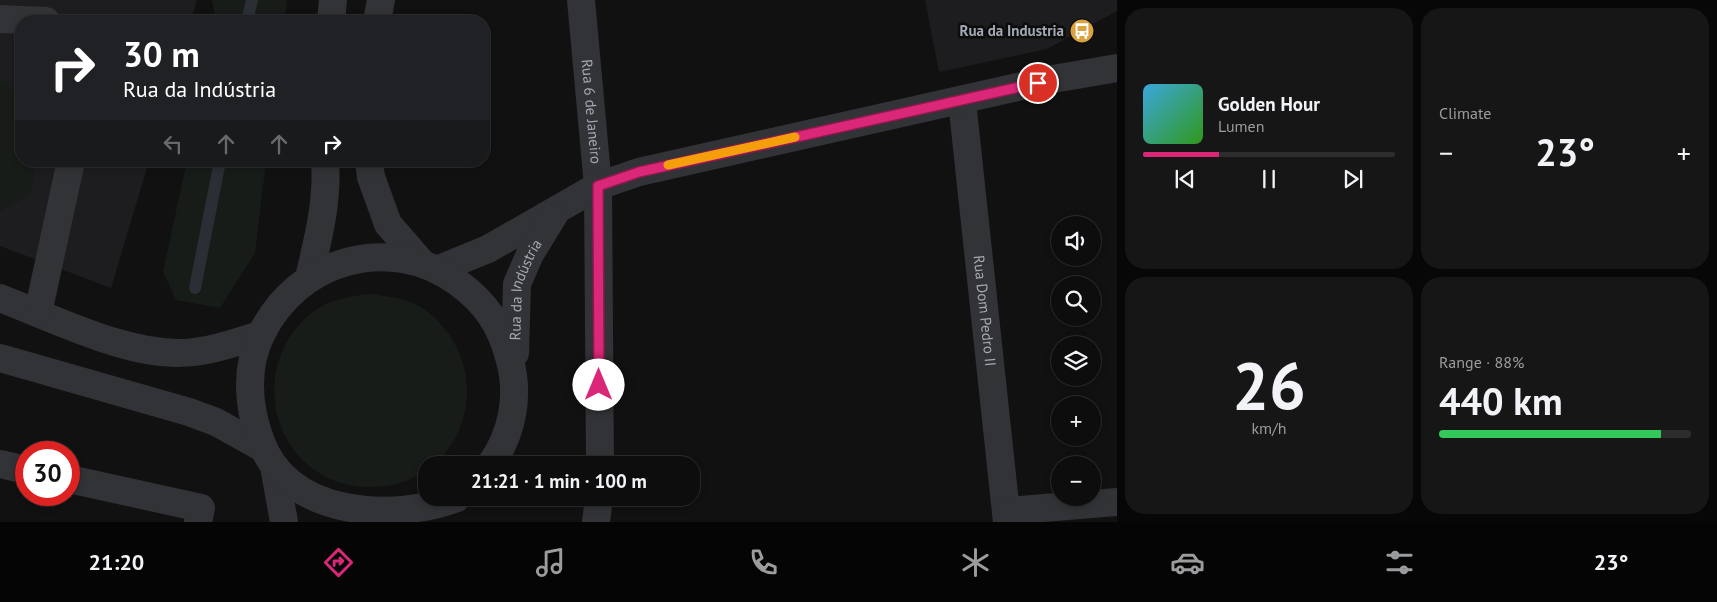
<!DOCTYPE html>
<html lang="en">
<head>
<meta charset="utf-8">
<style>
  body { margin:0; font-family:"PT Sans",sans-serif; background:#161617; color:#f1f3f6; height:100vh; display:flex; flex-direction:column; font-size:19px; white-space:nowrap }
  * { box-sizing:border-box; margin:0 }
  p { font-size:16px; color:#9a9c9e }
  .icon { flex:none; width:28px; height:28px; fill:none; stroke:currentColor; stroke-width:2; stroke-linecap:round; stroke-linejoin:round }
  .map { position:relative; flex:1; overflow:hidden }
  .drawer { display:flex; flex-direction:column; gap:8px; padding:8px; background:#070708; width:600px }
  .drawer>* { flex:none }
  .guide { position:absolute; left:15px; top:15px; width:475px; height:152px; border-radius:20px; box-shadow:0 2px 8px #0003,0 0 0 1px #2d2d2e; background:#202124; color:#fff; overflow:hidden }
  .tools { position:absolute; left:1051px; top:216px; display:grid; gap:10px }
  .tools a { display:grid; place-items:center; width:50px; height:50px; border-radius:50%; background:#0d0d0e; box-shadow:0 2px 8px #0003,0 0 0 1px #2d2d2e; font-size:25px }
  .speed { position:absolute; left:15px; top:441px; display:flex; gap:10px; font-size:25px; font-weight:700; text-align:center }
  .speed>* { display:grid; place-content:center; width:65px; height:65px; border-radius:50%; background:#0d0d0e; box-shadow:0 2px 8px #0003,0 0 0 1px #2d2d2e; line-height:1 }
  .speed .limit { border:8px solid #d22; background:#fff; color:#111 }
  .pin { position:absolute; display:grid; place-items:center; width:42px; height:42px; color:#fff; margin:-21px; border:2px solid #fff; border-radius:50%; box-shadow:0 1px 5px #0007 }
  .me { position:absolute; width:55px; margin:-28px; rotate:0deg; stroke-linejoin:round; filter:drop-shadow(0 0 4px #0008) }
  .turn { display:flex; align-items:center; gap:18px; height:105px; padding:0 25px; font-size:22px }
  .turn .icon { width:65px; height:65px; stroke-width:2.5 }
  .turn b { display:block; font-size:35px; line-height:42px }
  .lanes { display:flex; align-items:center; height:48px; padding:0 25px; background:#0003; justify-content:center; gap:25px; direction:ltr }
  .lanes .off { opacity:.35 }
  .big { font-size:38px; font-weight:600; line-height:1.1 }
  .drawer .card { flex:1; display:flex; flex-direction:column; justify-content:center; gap:8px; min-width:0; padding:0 18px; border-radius:20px; background:#161617 }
  .drawer .dial { align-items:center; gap:0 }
  .dial b { font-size:65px; line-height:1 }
  .song { display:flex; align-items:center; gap:15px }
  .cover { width:60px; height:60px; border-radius:8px; background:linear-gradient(135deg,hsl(200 70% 55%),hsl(110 70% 35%)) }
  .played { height:5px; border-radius:2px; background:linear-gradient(90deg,#db2777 30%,#2d2d2e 30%) }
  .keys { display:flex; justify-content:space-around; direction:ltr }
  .heat { display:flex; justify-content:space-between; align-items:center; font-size:28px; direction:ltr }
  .charge { height:8px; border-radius:4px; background:linear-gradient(90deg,#34c759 88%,#2d2d2e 0) }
  .drawer .tiles { flex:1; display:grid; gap:8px; grid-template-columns:repeat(2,1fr) }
  .trip { position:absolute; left:418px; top:456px; width:282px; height:50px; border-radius:20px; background:#0d0d0e; box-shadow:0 2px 8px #0003,0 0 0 1px #2d2d2e; font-weight:600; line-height:50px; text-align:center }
  .menu { display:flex; height:80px; justify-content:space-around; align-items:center; background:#050506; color:#9a9c9e }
  .menu .icon { width:35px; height:35px }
  .menu .selected { color:#db2777 }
  .menu b { font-size:22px; color:#f1f3f6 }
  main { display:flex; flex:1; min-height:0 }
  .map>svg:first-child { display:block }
  .built { fill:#1d1d1f }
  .green { fill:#171c18 }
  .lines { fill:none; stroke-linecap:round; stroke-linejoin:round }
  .stream { stroke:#292f34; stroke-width:12 }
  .minor { stroke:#323336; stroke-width:28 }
  .route-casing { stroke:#8e194d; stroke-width:12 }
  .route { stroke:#db2777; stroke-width:9 }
  .slow { stroke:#f59e0b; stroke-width:9 }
  .labels { text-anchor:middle; stroke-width:5; stroke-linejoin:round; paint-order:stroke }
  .poi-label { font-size:15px; font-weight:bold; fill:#a3a8b1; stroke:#0c0c0d; text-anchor:end }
  .street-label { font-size:15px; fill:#a3a8b1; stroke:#0c0c0d }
</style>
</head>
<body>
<main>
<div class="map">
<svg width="1117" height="522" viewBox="0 0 1117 522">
  <rect width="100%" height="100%" fill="#111112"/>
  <!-- built -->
  <g class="built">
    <polygon points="0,0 197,0 191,21 21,21 21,161 149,161 111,288 0,246"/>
    <polygon points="925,0 1117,0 1117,11 1047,49 939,72"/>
  </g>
  <!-- green -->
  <g class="green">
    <polygon points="212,0 287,0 284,21 216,21"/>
    <polygon points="0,82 4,82 21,97 21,161 37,161 30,195 0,211"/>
    <polygon points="187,161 266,161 255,253 220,308 176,300 163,272"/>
    <path d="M371,294C390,297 412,299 428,312C470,346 480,403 449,448C443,456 438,465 426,465V470C408,483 388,488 366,487C274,483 242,367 313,312C330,299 351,296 371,294Z"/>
  </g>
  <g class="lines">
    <!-- stream -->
    <g class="stream">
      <polyline points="247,21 252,0"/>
      <polyline points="195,288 220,161"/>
    </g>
    <!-- minor -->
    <g class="minor">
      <path id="s1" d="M581,0L598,186L600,465"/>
      <polyline points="0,19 46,21"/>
      <polyline points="331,21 333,0"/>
      <polyline points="377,21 381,0"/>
      <path id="s2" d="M962,101L1007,522"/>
      <polyline points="369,161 371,177 388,224 421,262"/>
      <polyline points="439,269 488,249 598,186 639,172 1053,79 1117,68"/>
      <path d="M309,278C318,239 328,202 325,161"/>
      <path d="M0,298C55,319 135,360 194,352C216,350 239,341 261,335"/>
      <polyline points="38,313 71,161"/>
      <path id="s3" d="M515,353L517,284L530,254L554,215"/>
      <polyline points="0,358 189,412 216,422 263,448"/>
      <polyline points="0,464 26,470"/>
      <polyline points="274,466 284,522"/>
      <polyline points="69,479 201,508 198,522"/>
      <path d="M457,498C392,522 287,517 260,439C248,406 245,368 261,335C296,260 389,233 457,282C485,302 500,324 509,357C520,394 513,434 490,465"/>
      <polyline points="1006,511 1117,502"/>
      <polyline points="596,522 599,498"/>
    </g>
  </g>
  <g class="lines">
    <defs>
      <polyline id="route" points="599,385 598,186 639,172 1038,83"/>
    </defs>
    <!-- route casing -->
    <use href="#route" class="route-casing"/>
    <!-- route -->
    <use href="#route" class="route"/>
    <!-- slow -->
    <polyline class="slow" points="668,165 795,137"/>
  </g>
  <!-- icons -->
  <defs>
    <symbol id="bus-disc" viewBox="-11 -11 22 22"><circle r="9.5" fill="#dba33f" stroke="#0c0c0d"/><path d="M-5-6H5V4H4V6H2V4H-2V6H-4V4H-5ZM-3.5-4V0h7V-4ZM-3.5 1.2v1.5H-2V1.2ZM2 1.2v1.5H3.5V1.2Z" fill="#fff"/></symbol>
  </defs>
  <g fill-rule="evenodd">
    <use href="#bus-disc" x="1068" y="17" width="28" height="28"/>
  </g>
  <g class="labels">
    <!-- poi labels -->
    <g class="poi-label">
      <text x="1064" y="36">Rua da Industria</text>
    </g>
    <!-- street labels -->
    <g class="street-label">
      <text dy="5" stroke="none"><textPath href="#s1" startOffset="112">Rua 6 de Janeiro</textPath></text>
      <text dy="5" stroke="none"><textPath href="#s3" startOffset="65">Rua da Indústria</textPath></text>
      <text dy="5" stroke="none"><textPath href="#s2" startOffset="211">Rua Dom Pedro II</textPath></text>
    </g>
  </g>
</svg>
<div class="tools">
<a><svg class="icon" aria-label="sound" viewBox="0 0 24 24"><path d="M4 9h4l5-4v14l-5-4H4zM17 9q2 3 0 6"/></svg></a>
<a><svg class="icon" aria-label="search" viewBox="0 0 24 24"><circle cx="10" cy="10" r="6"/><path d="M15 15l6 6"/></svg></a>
<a><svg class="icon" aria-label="layers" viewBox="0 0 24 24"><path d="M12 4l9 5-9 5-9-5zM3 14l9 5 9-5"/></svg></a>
<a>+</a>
<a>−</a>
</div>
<div class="speed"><div class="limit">30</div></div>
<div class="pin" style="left:1038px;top:83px;background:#d93025"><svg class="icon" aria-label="arrive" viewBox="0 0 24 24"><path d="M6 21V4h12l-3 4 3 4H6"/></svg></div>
<svg class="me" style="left:599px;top:385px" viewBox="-20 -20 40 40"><circle r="19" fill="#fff"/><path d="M0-13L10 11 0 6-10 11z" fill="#db2777"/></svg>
<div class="trip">21:21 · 1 min · 100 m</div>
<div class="guide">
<div class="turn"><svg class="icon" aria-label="right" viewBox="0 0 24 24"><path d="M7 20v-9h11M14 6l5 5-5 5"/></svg><div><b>30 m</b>Rua da Indústria</div></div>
<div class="lanes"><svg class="icon off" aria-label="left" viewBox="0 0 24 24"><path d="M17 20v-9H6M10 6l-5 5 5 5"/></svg><svg class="icon off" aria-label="ahead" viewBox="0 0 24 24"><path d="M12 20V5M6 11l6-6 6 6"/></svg><svg class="icon off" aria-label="ahead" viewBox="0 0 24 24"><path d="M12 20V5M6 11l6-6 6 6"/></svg><svg class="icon" aria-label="right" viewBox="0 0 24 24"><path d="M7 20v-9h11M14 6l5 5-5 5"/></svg></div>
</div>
</div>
<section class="drawer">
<div class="tiles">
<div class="card">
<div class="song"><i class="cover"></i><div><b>Golden Hour</b><p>Lumen</p></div></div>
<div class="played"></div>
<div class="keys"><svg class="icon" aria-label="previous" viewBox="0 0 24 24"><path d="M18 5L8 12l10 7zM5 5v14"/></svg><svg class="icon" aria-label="pause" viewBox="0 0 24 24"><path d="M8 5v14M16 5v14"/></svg><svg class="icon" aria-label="next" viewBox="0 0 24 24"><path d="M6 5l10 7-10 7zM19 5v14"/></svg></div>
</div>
<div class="card"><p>Climate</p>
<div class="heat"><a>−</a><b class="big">23°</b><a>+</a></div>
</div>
<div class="card dial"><b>26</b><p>km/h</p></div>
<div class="card"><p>Range · 88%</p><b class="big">440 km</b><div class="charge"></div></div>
</div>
</section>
</main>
<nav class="menu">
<b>21:20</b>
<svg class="icon selected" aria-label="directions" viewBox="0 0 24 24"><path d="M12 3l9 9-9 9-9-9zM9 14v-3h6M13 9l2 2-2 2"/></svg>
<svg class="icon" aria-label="music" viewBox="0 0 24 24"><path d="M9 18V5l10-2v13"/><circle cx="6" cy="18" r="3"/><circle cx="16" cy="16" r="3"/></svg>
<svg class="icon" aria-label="phone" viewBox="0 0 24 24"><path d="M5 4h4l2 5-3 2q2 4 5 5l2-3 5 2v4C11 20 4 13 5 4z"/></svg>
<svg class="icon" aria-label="climate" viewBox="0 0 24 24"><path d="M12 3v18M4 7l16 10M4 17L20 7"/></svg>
<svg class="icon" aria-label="car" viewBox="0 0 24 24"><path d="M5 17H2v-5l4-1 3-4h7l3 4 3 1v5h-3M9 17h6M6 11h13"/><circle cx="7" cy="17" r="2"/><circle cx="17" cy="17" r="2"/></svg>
<svg class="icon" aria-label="filters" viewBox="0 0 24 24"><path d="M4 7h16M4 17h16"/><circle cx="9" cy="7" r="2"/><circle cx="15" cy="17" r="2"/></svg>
<b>23°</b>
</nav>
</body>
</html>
